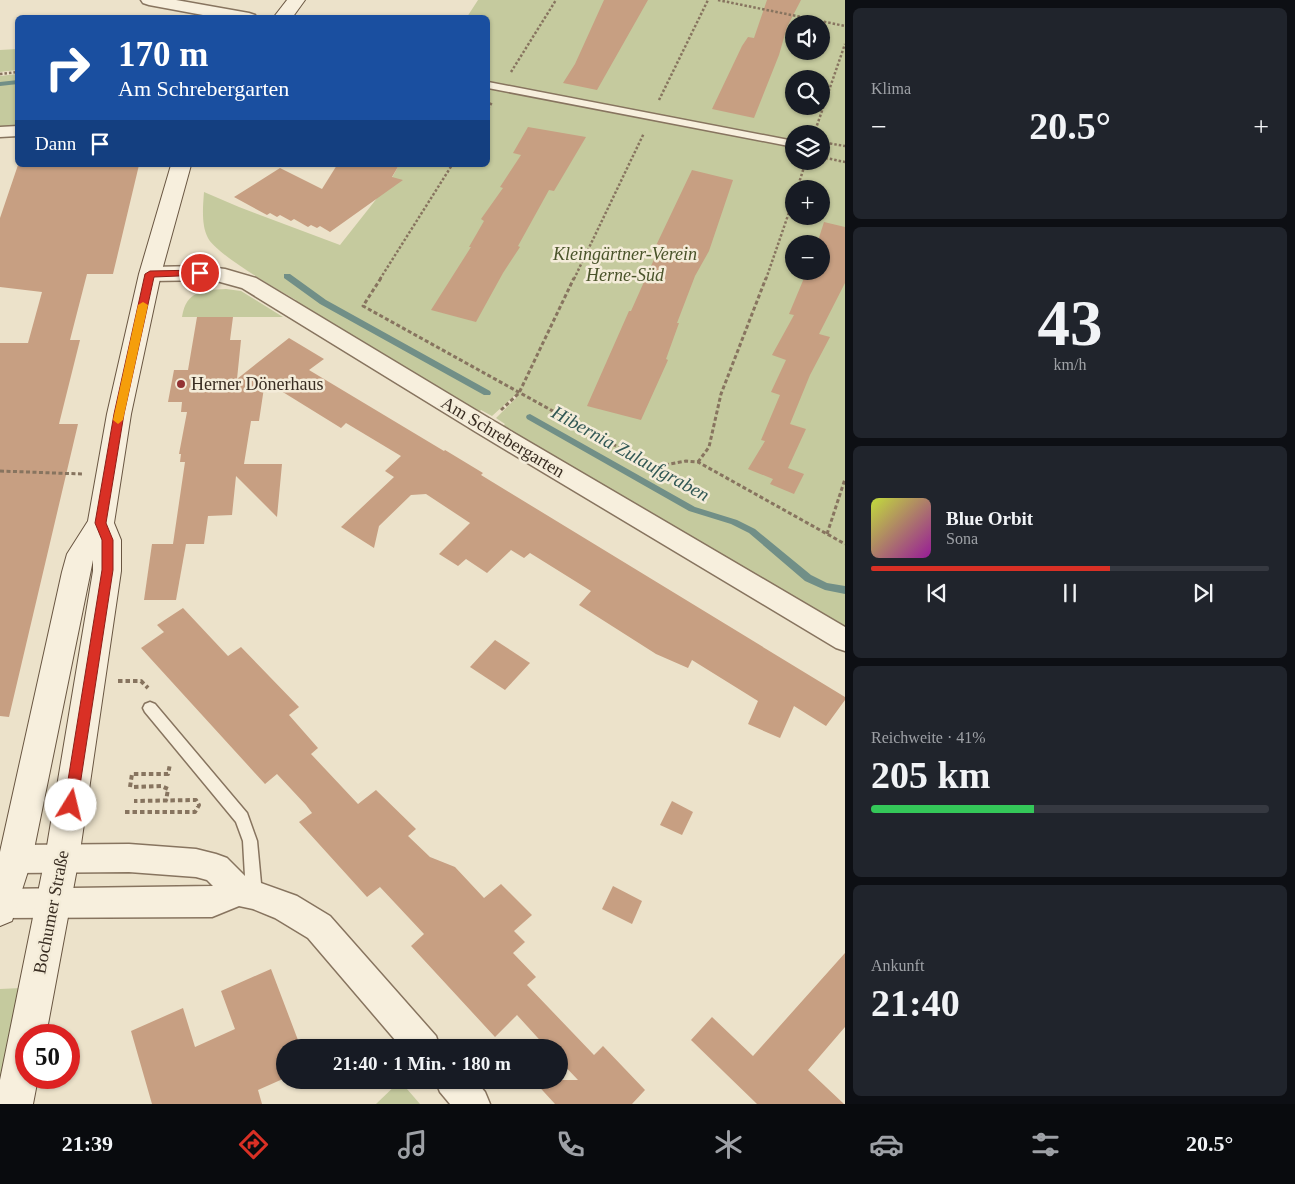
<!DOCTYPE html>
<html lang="de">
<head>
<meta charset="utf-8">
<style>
  body { margin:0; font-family:Georgia,serif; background:#20242c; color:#f1f3f6; height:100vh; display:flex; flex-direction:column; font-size:19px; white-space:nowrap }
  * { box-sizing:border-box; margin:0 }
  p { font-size:16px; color:#9ea1a6 }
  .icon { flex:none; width:28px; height:28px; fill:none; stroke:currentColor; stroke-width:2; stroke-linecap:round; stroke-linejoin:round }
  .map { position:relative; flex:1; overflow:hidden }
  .sheet { display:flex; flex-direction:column; gap:8px; padding:8px; background:#0d0f14; width:450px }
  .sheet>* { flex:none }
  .hud { position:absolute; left:15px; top:15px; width:475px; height:152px; border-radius:8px; box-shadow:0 1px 4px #0004; background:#1a4fa0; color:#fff; overflow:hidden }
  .tools { position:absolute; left:785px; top:15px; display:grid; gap:10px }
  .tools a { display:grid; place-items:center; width:45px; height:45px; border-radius:50%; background:#171b24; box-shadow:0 1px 4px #0004; font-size:25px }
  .speed { position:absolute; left:15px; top:1024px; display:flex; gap:10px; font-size:25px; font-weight:700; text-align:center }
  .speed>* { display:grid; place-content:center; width:65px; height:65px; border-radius:50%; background:#171b24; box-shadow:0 1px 4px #0004; line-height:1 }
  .speed .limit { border:8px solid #d22; background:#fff; color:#111 }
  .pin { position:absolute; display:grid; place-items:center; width:42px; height:42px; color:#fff; margin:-21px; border:2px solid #fff; border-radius:50%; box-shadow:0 1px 5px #0007 }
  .me { position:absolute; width:55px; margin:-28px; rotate:9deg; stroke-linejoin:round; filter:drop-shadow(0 0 4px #0008) }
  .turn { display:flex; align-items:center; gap:18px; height:105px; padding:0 20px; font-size:22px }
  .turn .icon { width:65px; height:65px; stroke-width:2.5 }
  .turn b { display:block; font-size:35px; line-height:42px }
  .then { display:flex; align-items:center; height:48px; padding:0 20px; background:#0003; gap:10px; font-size:19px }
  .big { font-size:38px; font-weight:600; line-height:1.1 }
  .sheet .widget { flex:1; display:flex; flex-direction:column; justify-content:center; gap:8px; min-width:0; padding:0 18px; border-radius:8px; background:#20242c }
  .sheet .dial { align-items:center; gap:0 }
  .dial b { font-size:65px; line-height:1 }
  .song { display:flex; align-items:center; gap:15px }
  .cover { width:60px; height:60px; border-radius:8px; background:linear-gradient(135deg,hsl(70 70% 55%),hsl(300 70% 35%)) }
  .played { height:5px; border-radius:2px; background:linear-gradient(90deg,#d93025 60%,#363941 60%) }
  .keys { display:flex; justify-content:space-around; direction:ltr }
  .heat { display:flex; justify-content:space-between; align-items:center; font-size:28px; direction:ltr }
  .charge { height:8px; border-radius:4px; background:linear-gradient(90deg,#34c759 41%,#363941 0) }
  .trip { position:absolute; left:276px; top:1039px; width:292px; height:50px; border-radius:25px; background:#171b24; box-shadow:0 1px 4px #0004; font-weight:600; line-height:50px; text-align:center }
  .tabs { display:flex; height:80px; justify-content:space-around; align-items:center; background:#090b0e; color:#9ea1a6 }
  .tabs .icon { width:35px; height:35px }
  .tabs .current { color:#d93025 }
  .tabs b { font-size:22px; color:#f1f3f6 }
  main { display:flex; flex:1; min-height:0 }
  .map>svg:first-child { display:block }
  .green { fill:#c5ca9e; fill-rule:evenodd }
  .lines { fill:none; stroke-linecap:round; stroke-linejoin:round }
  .stream { fill:#718f87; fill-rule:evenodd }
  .building { fill:#c79f82 }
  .lane-casing { stroke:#87745f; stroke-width:3 }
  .street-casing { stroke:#87745f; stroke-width:3 }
  .secondary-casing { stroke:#695642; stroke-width:2 }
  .path-far2 { stroke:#87745f; stroke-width:2.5; stroke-dasharray:2.5 2; stroke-linecap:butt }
  .path-far1 { stroke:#87745f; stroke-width:3; stroke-dasharray:4 2.5; stroke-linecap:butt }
  .path { stroke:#87745f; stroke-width:4; stroke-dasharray:4.5 3; stroke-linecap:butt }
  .lane { fill:#f7efdd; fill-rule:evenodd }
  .street { fill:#f7efdd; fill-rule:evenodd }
  .secondary { fill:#f7efdd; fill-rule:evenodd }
  .route { fill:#d93025; stroke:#8d1f18 }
  .slow { fill:#f59e0b }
  .poi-dot { fill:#933334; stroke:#f4ecd9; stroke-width:2 }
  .labels { text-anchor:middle; stroke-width:5; stroke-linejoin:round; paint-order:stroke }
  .park-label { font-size:18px; font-style:italic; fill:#4a542a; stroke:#f4ecd9 }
  .poi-label { font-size:18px; fill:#392d22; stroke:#f4ecd9; text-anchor:start }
  .street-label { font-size:18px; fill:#392d22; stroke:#f4ecd9 }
  .water-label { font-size:19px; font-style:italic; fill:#325855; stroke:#f4ecd9 }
</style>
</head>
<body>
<main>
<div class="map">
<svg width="845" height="1104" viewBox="0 0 845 1104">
  <rect width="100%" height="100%" fill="#ece2ca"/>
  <!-- green -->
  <g class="green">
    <path d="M478,0H845V631L673,530L656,515L503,426L505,424L496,418L517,397L514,396L492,416L481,410L479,412L294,302L296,300C277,289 217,255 208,238C201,225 203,206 204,192L239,207L340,245L389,183L399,165H488V18L467,17ZM794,24H821V51H794ZM794,79H821V106H794ZM794,134H821V161H794ZM794,189H821V216H794ZM794,244H821V271H794Z"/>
    <polygon points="17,49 17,70 0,72 0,50"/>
    <polygon points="17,74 17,127 0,128 0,76"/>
    <path d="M226,289L241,291L283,317H182C186,291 202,290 226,289Z"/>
    <polygon points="21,988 0,1088 0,989"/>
    <polygon points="400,1081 420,1104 376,1104"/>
  </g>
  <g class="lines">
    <!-- stream -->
    <g class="stream">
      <polygon points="18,80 18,84 0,86 0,82"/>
      <polygon points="284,274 290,274 326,300 490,391 491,393 490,395 484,395 320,304 284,278"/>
      <polygon points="530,414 695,507 737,520 755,529 811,575 827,583 845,586 845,594 825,590 805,581 749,533 731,524 689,511 527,419 526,417 527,415"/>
    </g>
  </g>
  <!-- building -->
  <g class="building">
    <polygon points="604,0 648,0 597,90 563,83 575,64"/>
    <polygon points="767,0 801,0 787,27 779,55 754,118 712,109 742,46 748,37 754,38"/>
    <polygon points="528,127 586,137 554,191 549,190 518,246 520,247 503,273 476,322 431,310 471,247 469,247 484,221 481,219 503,188 500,187 521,155 513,153"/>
    <polygon points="18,165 139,165 113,274 87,274 70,340 80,340 59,424 78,424 9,717 0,716 0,343 28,343 42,292 0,287 0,218"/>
    <polygon points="337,165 399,165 392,177 403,180 330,232 320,226 317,228 311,225 308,227 294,219 291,221 280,215 277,217 270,213 267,215 234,197 280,168 322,189"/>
    <polygon points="692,170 733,180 709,251 695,276 677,323 679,323 666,359 668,360 641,420 587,406 629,311 631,311 656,255 652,254"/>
    <polygon points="824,222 845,227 845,283 819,334 830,337 810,375 790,424 806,429 788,468 804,474 794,494 770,484 773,479 748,469 765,441 761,440 780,395 771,392 786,360 772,355 794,315 789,314 807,271 821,271 821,244 817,244"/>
    <polygon points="197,317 233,317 230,340 241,340 237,379 289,338 324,359 309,370 444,451 445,450 483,473 481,475 845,697 845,700 826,726 794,706 780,738 748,724 758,701 692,660 688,668 656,654 579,605 591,591 530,553 524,558 511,550 487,573 466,559 458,566 439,554 470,523 426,494 411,495 379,526 374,548 341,527 394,477 385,471 401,456 346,423 341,428 265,381 259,421 251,421 244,464 282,464 277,517 236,476 232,515 208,516 204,544 173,544 185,462 180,462 181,454 179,454 187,412 181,412 182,402 168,402 174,370 188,370"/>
    <polygon points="152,544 186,544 176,600 144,600"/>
    <polygon points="183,608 228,656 241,647 299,707 289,715 318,748 311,754 358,804 376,790 416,829 408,836 430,857 455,867 484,898 501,884 532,915 514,931 525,942 513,953 536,977 527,985 594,1055 603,1046 645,1090 632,1104 555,1104 533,1080 578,1080 560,1061 560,1048 547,1048 517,1015 495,1037 411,946 424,934 380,887 367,897 299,822 312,813 306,805 277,774 265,784 150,658 141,648 164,632 157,625"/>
    <polygon points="495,640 530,663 505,690 470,667"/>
    <polygon points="672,801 693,812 682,835 660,825"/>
    <polygon points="613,886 642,901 632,924 602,909"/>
    <polygon points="845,953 845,1027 808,1070 844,1104 757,1104 691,1040 712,1017 753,1056"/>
    <polygon points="271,969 301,1048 285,1048 285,1078 258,1090 262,1104 152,1104 131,1031 183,1008 195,1047 235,1029 221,991"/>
  </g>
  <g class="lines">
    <defs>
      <g id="lane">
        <polygon points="488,82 794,141 794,147 488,88"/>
        <polygon points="150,702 155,704 247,813 257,841 262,894 259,899 254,901 249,899 246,894 243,841 236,822 145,712 143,708 145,704"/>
      </g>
      <g id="street">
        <polygon points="141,0 176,0 249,13 255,15 257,18 219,18 149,5 143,3"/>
        <polygon points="18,126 18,136 0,137 0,127"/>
        <polygon points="200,266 225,269 256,278 492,420 845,627 845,651 836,648 476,432 242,288 213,280 150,281 143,279 140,274 143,269 150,267"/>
        <polygon points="129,844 196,849 216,854 227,858 247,878 297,896 330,916 436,1036 440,1048 402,1048 308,938 275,918 253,909 239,906 212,917 0,918 0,890 2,889 213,886 207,880 196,877 129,872 15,873 4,869 0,859 4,849 15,845"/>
        <polygon points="435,1080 475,1080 485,1092 490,1104 450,1104 440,1092"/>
      </g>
      <g id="secondary">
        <polygon points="287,0 305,0 292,18 273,18"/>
        <polygon points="171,165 191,165 161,274 131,414 114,523 121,540 121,571 79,858 46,1035 26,1035 26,1078 38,1078 33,1104 0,1104 0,1080 45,858 93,571 93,560 32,859 12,921 0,926 0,852 62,572 67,554 88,521 107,414 139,274"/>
      </g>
    </defs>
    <!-- lane casing -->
    <use href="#lane" class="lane-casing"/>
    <!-- street casing -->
    <use href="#street" class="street-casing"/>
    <!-- secondary casing -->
    <use href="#secondary" class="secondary-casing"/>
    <!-- path-far2 -->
    <g class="path-far2">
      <polyline points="718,0 845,26"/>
      <polyline points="511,72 556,0"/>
      <polyline points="0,74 18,72"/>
      <polyline points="659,100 708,0"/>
      <polyline points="488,109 492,102"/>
      <polyline points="814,134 845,44"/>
      <polyline points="821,142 845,146"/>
      <polyline points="821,157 845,162"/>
      <polyline points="797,189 806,161"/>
      <polyline points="380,279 452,165"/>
      <polyline points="574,279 644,133"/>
      <polyline points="766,279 794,198"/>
    </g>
    <!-- path-far1 -->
    <g class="path-far1">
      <polyline points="381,278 363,306 654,467 686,461 698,462 845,544"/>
      <polyline points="501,410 519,393 574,278"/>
      <polyline points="698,462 709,447 721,394 766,278"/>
      <polyline points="0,471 82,474"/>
      <polyline points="827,534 845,479"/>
    </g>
    <!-- path -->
    <g class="path">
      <polyline points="118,681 141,681 148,688"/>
      <polyline points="130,787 132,774 168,774 170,764"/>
      <polyline points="134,787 161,786 168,789 166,801"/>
      <polyline points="125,812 195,812 199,805 196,800 134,801"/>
    </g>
    <!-- lane -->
    <use href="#lane" class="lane"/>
    <!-- street -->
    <use href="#street" class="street"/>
    <!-- secondary -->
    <use href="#secondary" class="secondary"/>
  </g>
  <!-- route -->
  <polygon class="route" points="200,270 203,271 203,275 154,277 124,414 106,523 113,540 113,570 77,805 75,810 71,811 66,810 64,805 102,570 102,540 95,523 114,414 145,274 150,271"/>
  <!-- slow -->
  <polygon class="slow" points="143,302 148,305 123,420 118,424 113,420 138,305"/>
  <!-- markers -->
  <circle class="poi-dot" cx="181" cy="384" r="5"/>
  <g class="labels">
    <!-- park labels -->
    <g class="park-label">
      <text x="625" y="260">Kleingärtner-Verein<tspan x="625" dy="21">Herne-Süd</tspan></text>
    </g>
    <!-- poi labels -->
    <g class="poi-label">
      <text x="191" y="390">Herner Dönerhaus</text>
    </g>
    <!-- street labels -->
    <g class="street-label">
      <text transform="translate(503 437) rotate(31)" y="6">Am Schrebergarten</text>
      <text transform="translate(51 912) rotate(-79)" y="6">Bochumer Straße</text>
    </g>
    <!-- water labels -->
    <g class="water-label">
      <text transform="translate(631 453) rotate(29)" y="7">Hibernia Zulaufgraben</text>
    </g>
  </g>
</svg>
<div class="tools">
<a><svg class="icon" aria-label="sound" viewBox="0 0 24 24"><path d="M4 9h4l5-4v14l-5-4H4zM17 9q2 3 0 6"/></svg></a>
<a><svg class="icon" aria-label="search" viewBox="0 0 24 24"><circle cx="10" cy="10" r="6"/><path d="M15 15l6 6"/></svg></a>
<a><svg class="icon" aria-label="layers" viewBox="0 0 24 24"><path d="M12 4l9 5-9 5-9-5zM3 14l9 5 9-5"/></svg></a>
<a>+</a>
<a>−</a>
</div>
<div class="speed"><div class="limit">50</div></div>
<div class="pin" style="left:200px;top:273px;background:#d93025"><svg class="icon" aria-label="arrive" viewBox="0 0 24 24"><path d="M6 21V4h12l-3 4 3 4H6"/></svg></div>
<svg class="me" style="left:71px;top:805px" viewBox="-20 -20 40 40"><circle r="19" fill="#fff"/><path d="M0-13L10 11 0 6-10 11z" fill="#d93025"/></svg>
<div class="trip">21:40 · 1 Min. · 180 m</div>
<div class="hud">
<div class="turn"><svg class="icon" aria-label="right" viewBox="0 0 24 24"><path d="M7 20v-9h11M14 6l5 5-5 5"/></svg><div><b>170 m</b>Am Schrebergarten</div></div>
<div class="then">Dann<svg class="icon" aria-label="arrive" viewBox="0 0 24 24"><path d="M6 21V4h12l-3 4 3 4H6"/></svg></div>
</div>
</div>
<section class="sheet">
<div class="widget"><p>Klima</p>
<div class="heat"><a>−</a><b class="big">20.5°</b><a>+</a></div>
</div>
<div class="widget dial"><b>43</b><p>km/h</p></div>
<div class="widget">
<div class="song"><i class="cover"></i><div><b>Blue Orbit</b><p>Sona</p></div></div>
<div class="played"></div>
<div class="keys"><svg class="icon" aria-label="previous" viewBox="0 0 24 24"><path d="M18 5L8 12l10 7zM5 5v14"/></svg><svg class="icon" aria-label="pause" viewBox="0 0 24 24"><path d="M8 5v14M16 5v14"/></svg><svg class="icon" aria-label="next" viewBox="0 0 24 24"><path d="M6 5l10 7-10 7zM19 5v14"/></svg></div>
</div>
<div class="widget"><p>Reichweite · 41%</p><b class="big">205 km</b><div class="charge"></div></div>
<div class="widget"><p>Ankunft</p><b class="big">21:40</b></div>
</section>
</main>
<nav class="tabs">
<b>21:39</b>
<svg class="icon current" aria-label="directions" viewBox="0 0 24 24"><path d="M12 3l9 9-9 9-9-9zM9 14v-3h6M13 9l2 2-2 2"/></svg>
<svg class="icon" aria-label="music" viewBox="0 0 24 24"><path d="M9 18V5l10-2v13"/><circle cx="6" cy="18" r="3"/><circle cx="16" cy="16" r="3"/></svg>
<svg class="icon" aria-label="phone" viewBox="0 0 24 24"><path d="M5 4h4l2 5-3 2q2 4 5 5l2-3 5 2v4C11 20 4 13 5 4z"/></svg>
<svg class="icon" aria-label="climate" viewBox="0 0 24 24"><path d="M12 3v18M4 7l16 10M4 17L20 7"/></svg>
<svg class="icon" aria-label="car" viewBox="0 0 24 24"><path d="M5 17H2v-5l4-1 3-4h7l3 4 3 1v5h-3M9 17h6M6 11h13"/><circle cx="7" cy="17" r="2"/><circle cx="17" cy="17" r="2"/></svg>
<svg class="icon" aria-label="filters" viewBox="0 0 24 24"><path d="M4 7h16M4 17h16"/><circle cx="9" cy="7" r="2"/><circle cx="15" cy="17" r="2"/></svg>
<b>20.5°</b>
</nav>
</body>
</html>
